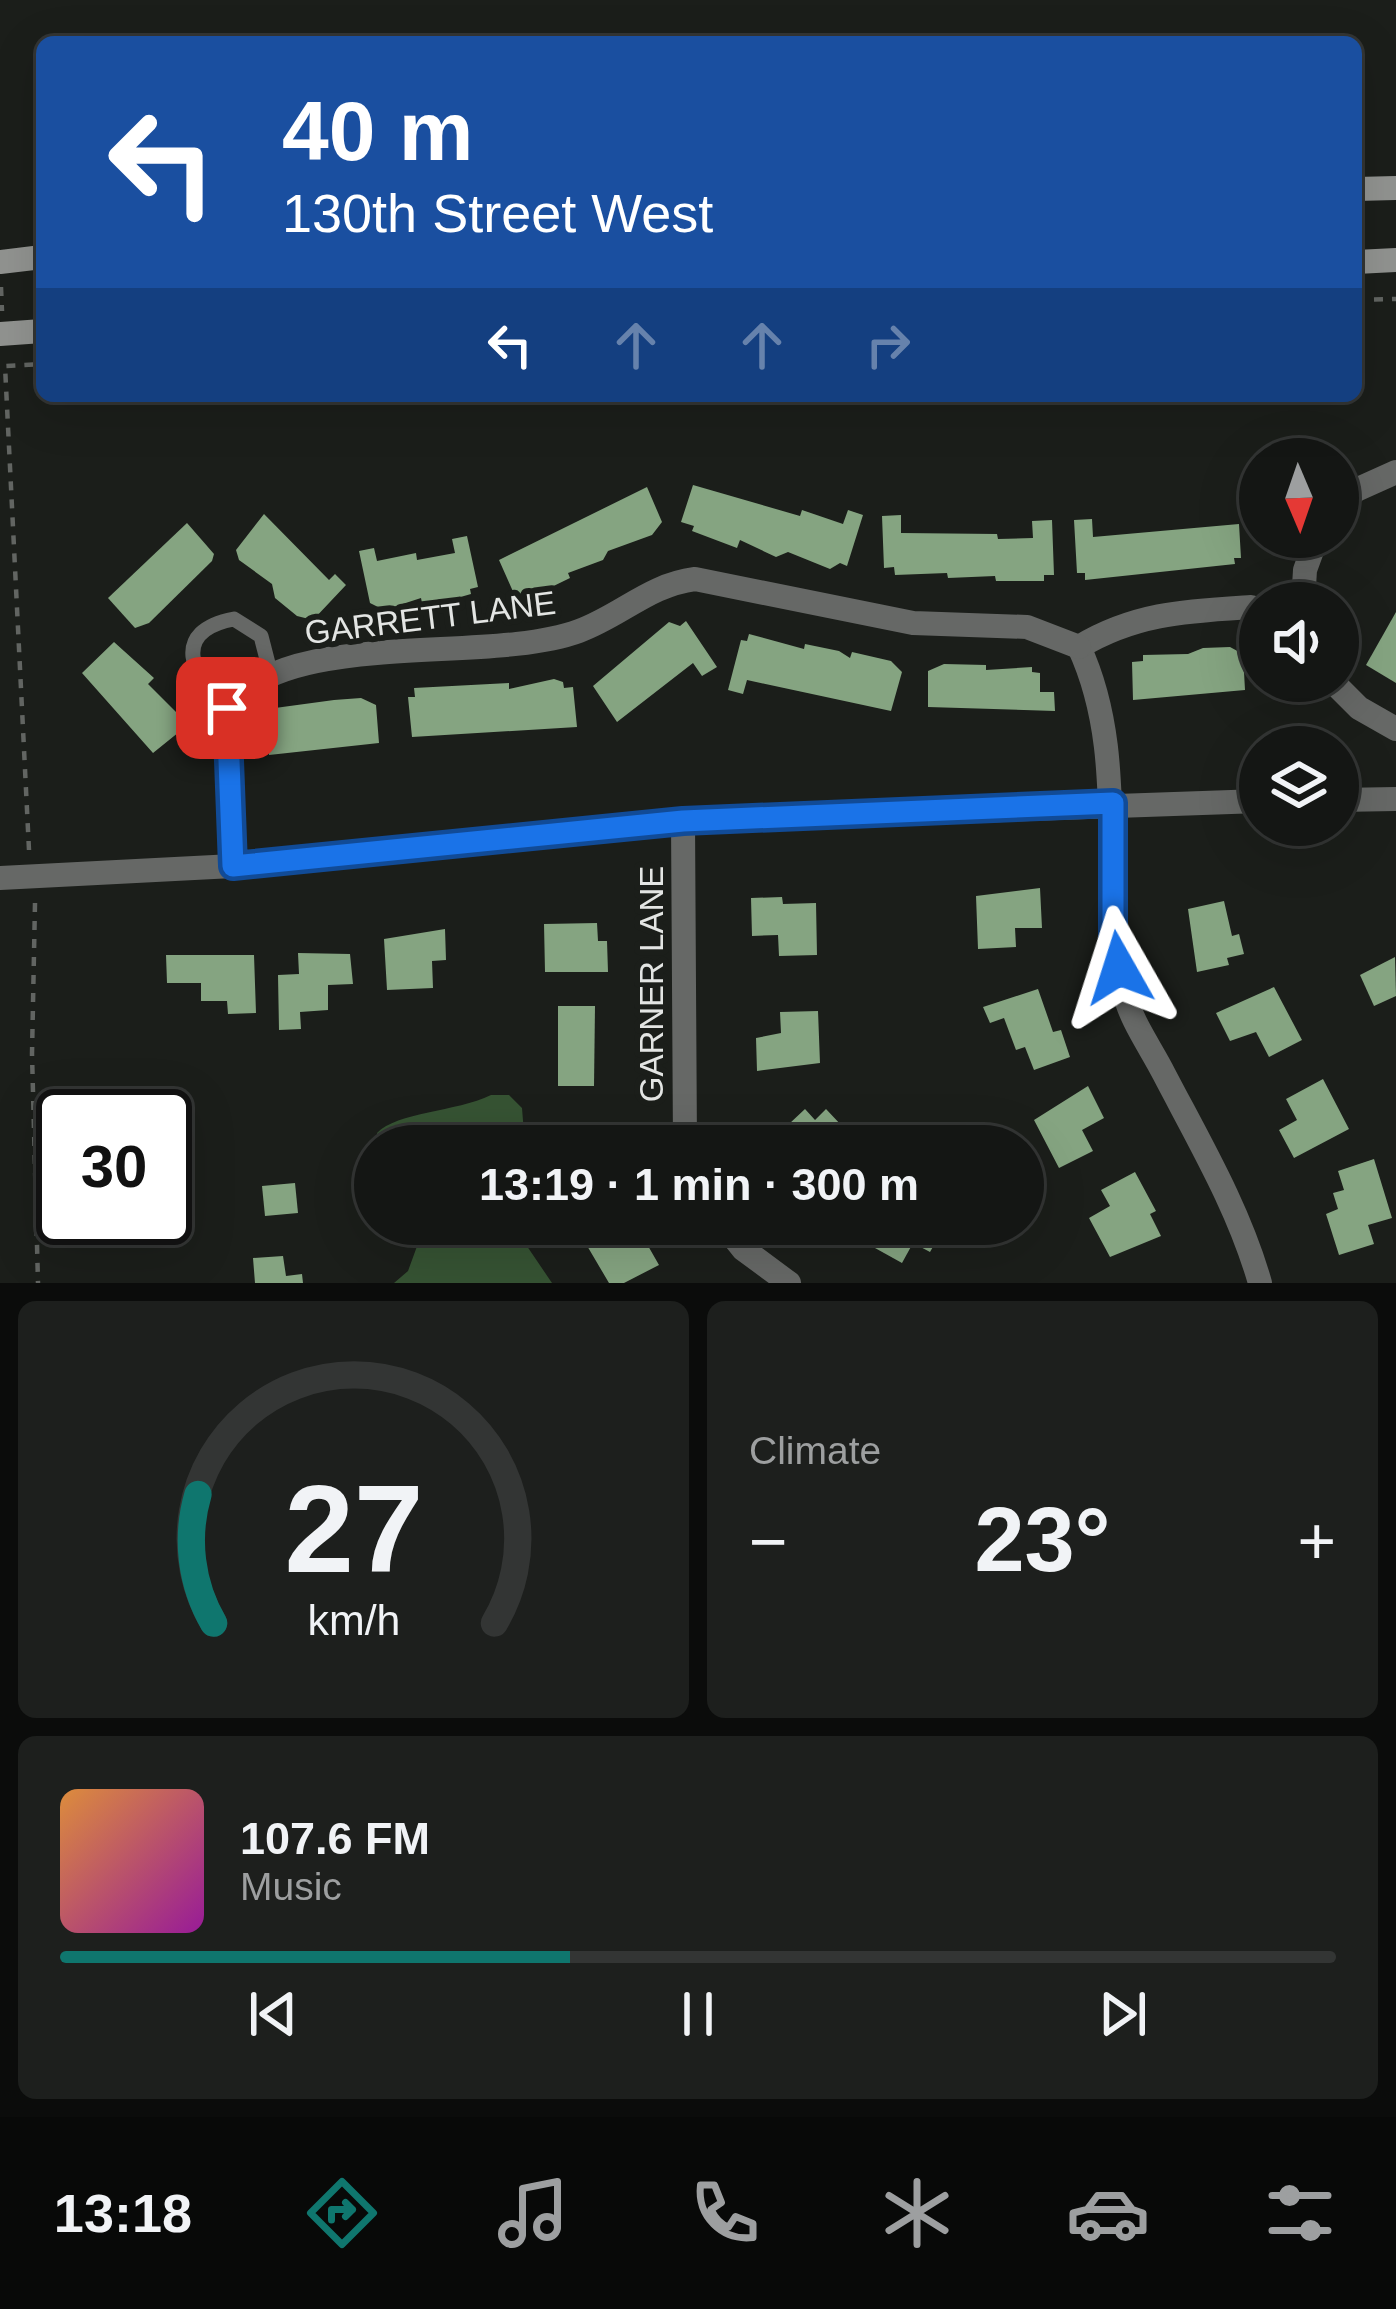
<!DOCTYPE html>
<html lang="en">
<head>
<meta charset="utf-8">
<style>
  body { margin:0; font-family:Helvetica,sans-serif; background:#1d1f1d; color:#f1f3f6; height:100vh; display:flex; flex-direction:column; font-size:45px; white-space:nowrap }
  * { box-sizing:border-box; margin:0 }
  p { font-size:39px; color:#9d9fa0 }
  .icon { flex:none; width:66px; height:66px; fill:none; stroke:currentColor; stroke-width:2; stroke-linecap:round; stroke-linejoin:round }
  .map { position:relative; height:1283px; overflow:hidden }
  .side { display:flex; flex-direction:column; gap:18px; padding:18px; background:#0b0c0b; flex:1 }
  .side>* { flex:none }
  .guide { position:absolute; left:36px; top:36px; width:1326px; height:366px; border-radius:18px; box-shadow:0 12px 48px #0002,0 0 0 3px #333534; background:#1a4fa0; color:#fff; overflow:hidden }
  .needle { width:78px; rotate:178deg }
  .fabs { position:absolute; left:1239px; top:438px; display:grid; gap:24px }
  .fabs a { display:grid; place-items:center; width:120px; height:120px; border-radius:50%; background:#141614; box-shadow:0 12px 48px #0002,0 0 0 3px #333534; font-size:60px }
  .speed { position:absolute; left:36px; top:1089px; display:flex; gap:24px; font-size:60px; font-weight:700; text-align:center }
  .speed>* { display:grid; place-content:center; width:156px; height:156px; border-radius:50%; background:#141614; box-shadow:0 12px 48px #0002,0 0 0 3px #333534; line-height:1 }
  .speed .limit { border:6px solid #111; border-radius:18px; background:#fff; color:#111 }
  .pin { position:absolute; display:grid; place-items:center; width:102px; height:102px; color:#fff; margin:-51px; border-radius:24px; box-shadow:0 6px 18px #0006 }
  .me { position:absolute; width:132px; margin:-66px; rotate:354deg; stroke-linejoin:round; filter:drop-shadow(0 0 9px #0008) }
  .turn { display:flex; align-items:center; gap:42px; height:252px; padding:0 48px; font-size:54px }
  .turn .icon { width:156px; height:156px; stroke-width:2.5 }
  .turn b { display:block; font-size:84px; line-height:102px }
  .lanes { display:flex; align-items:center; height:114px; padding:0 48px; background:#0003; justify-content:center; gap:60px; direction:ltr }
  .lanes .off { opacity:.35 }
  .big { font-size:90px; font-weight:700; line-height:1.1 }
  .side .widget { flex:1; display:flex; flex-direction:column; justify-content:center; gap:18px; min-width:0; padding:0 42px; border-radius:18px; background:#1d1f1d }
  .side .dial { align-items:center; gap:0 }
  .dial svg { height:312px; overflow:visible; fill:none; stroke:#333534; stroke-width:7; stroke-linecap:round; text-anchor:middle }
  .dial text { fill:#f1f3f6; stroke:none }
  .song { display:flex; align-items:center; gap:36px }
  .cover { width:144px; height:144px; border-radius:18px; background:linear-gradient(135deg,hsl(30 70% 55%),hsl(300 70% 35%)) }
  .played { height:12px; border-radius:6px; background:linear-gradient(90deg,#0f766e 40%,#333534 40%) }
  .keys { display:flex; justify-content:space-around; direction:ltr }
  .heat { display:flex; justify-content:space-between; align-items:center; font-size:66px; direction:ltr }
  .side .tiles { flex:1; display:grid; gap:18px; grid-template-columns:1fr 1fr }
  .widget:last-child { grid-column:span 2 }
  .trip { position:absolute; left:354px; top:1125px; width:690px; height:120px; border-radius:60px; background:#141614; box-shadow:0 12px 48px #0002,0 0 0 3px #333534; font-weight:700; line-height:120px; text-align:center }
  .dock { display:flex; height:192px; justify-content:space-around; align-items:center; background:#080908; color:#9d9fa0 }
  .dock .icon { width:84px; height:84px }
  .dock .selected { color:#0f766e }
  .dock b { font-size:54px; color:#f1f3f6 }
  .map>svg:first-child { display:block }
  .forest { fill:#365333 }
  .building { fill:#85a481 }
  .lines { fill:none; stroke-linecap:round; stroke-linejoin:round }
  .path { stroke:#626562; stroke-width:4.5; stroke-dasharray:9 9; stroke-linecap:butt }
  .lane { stroke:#666866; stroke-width:15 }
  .street { stroke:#666866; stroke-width:24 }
  .secondary { stroke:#919390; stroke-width:24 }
  .route-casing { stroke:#114b97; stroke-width:30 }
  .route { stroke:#1a73e8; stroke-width:21 }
  .labels { text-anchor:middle; stroke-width:12; stroke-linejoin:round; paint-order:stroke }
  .street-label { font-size:33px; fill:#e3e5e3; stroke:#1b1e1a }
</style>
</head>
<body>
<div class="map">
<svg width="1396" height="1283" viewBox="0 0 1396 1283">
  <rect width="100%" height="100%" fill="#1b1e1a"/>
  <!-- forest -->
  <g class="forest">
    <path d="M491,1095H509L522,1108L525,1146H378L377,1133C397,1112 456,1112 491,1095Z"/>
    <polygon points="414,1224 512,1224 552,1283 394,1283 408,1271 420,1238"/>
  </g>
  <!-- building -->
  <g class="building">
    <polygon points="693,485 800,516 802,510 843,524 848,510 863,515 847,566 840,563 830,569 788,552 776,557 740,540 737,548 692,531 694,526 681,522"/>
    <polygon points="647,487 662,522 652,535 608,551 603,560 568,573 570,578 531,597 515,596 499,560"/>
    <polygon points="264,514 329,580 335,574 346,585 313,620 297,616 275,598 272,584 239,560 236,550"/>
    <polygon points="901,515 901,533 997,534 998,539 1033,538 1032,521 1052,520 1054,575 1044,575 1044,581 996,581 995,576 948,578 947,573 895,575 894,567 884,568 882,516"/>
    <polygon points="1092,519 1093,537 1239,524 1241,558 1234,558 1235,564 1085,580 1085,573 1077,573 1074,520"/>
    <polygon points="187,523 214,554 212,561 149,623 135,628 108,598"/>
    <polygon points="467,536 478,587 470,589 471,594 436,604 422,603 421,598 384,610 370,603 359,551 374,548 377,561 416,553 417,560 455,553 452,539"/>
    <polygon points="1396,612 1396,683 1366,665"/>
    <polygon points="686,621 717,667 702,676 693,663 617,722 593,686 669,622 680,626"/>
    <polygon points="749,634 804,649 805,644 839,651 850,658 852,652 891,661 902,672 891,711 747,680 743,694 728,690 741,640 747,641"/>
    <polygon points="114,642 154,678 148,684 181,717 176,720 184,728 153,753 82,673"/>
    <polygon points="1203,648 1230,647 1243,654 1245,690 1133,700 1132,662 1143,661 1143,655 1188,654"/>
    <polygon points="944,664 986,665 986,670 1032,667 1032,672 1040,673 1040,692 1054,692 1055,711 928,707 928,671"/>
    <polygon points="554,679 563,682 564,688 573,687 577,727 412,737 408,697 415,697 414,688 509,683 509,689"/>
    <polygon points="334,700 361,698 376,705 379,743 269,755 268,715 275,715 275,708"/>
    <polygon points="1040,888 1042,928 1015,928 1016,947 978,949 976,896"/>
    <polygon points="782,897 783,904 816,903 817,955 779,956 778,935 752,936 751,898"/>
    <polygon points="1224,901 1232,936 1239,934 1244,954 1227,958 1229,965 1197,972 1188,909"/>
    <polygon points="597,923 598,941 607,941 608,972 545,972 544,924"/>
    <polygon points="445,929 446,960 432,961 433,988 387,990 384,939"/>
    <polygon points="298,953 350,954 353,984 328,985 328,1010 300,1012 301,1029 279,1030 278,975 299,974"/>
    <polygon points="166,955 254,955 256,1013 228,1014 227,1001 201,1001 201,983 167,983"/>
    <polygon points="1395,957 1396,996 1374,1006 1360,975"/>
    <polygon points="1274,987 1302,1040 1269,1057 1256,1032 1230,1041 1216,1013"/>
    <polygon points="1038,989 1053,1032 1061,1030 1070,1057 1034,1070 1025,1047 1016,1050 1004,1018 990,1023 983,1007"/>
    <polygon points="558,1006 595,1006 594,1086 558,1086"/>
    <polygon points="818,1011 820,1063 757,1071 756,1038 781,1033 780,1012"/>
    <polygon points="1323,1079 1349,1129 1294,1158 1279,1130 1297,1120 1286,1099"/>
    <polygon points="1088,1086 1104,1118 1082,1130 1093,1151 1059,1168 1034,1120"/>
    <polygon points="805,1109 815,1120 826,1109 858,1143 787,1146 799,1135 789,1124"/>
    <polygon points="601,1128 604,1146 543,1146 582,1137 581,1131"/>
    <polygon points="1374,1159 1392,1218 1368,1225 1374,1244 1339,1255 1326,1214 1338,1209 1333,1193 1344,1190 1338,1171"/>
    <polygon points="1135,1172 1156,1211 1150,1214 1161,1236 1110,1257 1089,1218 1110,1206 1101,1190"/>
    <polygon points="295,1183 298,1213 265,1216 262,1186"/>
    <polygon points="877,1224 946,1224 930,1252 913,1243 902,1263 866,1243"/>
    <polygon points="614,1227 625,1247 643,1237 659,1265 624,1283 609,1283 586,1244"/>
    <polygon points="283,1256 286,1276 302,1274 303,1283 255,1283 253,1258"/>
  </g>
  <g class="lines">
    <!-- path -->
    <g class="path">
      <polyline points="1,287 2,311"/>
      <polyline points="1356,300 1396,299"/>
      <polyline points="29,850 5,366 42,364"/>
      <polyline points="35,903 32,1054 38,1283"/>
    </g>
    <!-- lane -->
    <path class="lane" d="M227,708C191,677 170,631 234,619L261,636L271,675"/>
    <!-- street -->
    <g class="street">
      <polyline points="1338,507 1356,490 1396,472"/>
      <polyline points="1303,603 1305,570 1317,537"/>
      <path d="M1079,647C1130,757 1097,877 1124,991C1130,1020 1151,1048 1164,1074C1200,1143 1239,1209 1260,1283"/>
      <path d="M1079,647C1135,613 1187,611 1251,607"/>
      <polyline points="1332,681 1359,708 1396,729"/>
      <polyline points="1338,800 1396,799"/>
      <polyline points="683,821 685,1146"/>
      <path d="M233,866L227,708C287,627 488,665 579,631C622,615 649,585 695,579L913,623L1027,627L1079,647"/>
      <polyline points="0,878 233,866 683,821 1260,801"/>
      <polyline points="723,1224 743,1249 789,1283"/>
    </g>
    <!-- secondary -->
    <g class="secondary">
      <polyline points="1356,189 1396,188"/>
      <polyline points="0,262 42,257"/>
      <polyline points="1356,262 1396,260"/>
      <polyline points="0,334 42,331"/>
    </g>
  </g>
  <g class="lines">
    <defs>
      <polyline id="route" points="227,708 233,866 683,821 1113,803 1113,938 1119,968"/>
    </defs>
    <!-- route casing -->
    <use href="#route" class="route-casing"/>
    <!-- route -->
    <use href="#route" class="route"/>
  </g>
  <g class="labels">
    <!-- street labels -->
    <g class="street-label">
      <text transform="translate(430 617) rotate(-7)" y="12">GARRETT LANE</text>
      <text transform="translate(651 984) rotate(-90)" y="12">GARNER LANE</text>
    </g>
  </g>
</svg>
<div class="fabs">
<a><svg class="needle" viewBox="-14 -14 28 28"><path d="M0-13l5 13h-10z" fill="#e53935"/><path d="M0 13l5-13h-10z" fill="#9d9fa0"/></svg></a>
<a><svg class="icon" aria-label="sound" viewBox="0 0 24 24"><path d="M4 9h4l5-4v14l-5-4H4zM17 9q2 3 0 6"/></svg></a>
<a><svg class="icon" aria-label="layers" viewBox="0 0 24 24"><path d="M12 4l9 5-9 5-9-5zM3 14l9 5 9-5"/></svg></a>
</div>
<div class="speed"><div class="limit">30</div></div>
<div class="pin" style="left:227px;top:708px;background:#d93025"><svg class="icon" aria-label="arrive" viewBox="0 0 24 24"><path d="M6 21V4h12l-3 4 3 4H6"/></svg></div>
<svg class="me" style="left:1119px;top:968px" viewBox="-20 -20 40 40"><path d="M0-17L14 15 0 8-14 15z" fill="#1a73e8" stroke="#fff" stroke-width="4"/></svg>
<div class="trip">13:19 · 1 min · 300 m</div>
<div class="guide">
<div class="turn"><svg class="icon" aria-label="left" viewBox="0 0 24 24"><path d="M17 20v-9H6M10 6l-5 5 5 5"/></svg><div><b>40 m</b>130th Street West</div></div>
<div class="lanes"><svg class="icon" aria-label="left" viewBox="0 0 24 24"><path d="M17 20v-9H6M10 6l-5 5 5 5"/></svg><svg class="icon off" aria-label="ahead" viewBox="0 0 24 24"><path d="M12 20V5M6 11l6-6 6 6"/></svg><svg class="icon off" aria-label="ahead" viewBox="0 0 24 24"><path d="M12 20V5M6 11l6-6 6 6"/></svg><svg class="icon off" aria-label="right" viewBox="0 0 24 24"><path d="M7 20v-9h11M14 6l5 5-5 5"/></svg></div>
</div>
</div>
<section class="side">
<div class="tiles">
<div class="widget dial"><svg viewBox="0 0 100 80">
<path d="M14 69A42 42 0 1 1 86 69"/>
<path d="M14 69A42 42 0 0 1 10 36" stroke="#0f766e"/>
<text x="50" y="56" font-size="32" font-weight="700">27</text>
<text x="50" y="72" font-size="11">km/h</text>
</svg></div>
<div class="widget"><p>Climate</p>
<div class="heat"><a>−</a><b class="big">23°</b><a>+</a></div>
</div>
<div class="widget">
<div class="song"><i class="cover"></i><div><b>107.6 FM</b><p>Music</p></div></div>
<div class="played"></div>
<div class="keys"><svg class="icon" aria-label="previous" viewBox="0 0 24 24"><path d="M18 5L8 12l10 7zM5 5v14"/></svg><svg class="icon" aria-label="pause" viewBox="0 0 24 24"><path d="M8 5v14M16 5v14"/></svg><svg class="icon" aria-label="next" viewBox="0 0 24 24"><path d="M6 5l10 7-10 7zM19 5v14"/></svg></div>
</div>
</div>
</section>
<nav class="dock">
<b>13:18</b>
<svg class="icon selected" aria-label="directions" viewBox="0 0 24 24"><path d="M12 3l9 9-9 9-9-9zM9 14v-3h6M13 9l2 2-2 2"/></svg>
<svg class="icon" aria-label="music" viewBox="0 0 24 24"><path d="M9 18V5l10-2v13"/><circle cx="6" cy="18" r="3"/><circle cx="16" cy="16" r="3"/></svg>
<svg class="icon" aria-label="phone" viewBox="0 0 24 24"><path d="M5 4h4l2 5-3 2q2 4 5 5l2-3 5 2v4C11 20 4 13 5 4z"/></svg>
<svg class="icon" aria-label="climate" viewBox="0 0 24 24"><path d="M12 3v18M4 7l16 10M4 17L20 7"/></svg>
<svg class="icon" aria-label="car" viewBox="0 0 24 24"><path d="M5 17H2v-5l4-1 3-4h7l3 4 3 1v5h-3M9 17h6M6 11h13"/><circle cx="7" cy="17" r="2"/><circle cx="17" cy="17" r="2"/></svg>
<svg class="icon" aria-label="filters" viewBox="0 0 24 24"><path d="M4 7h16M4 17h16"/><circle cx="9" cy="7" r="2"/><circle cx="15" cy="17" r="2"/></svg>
</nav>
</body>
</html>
